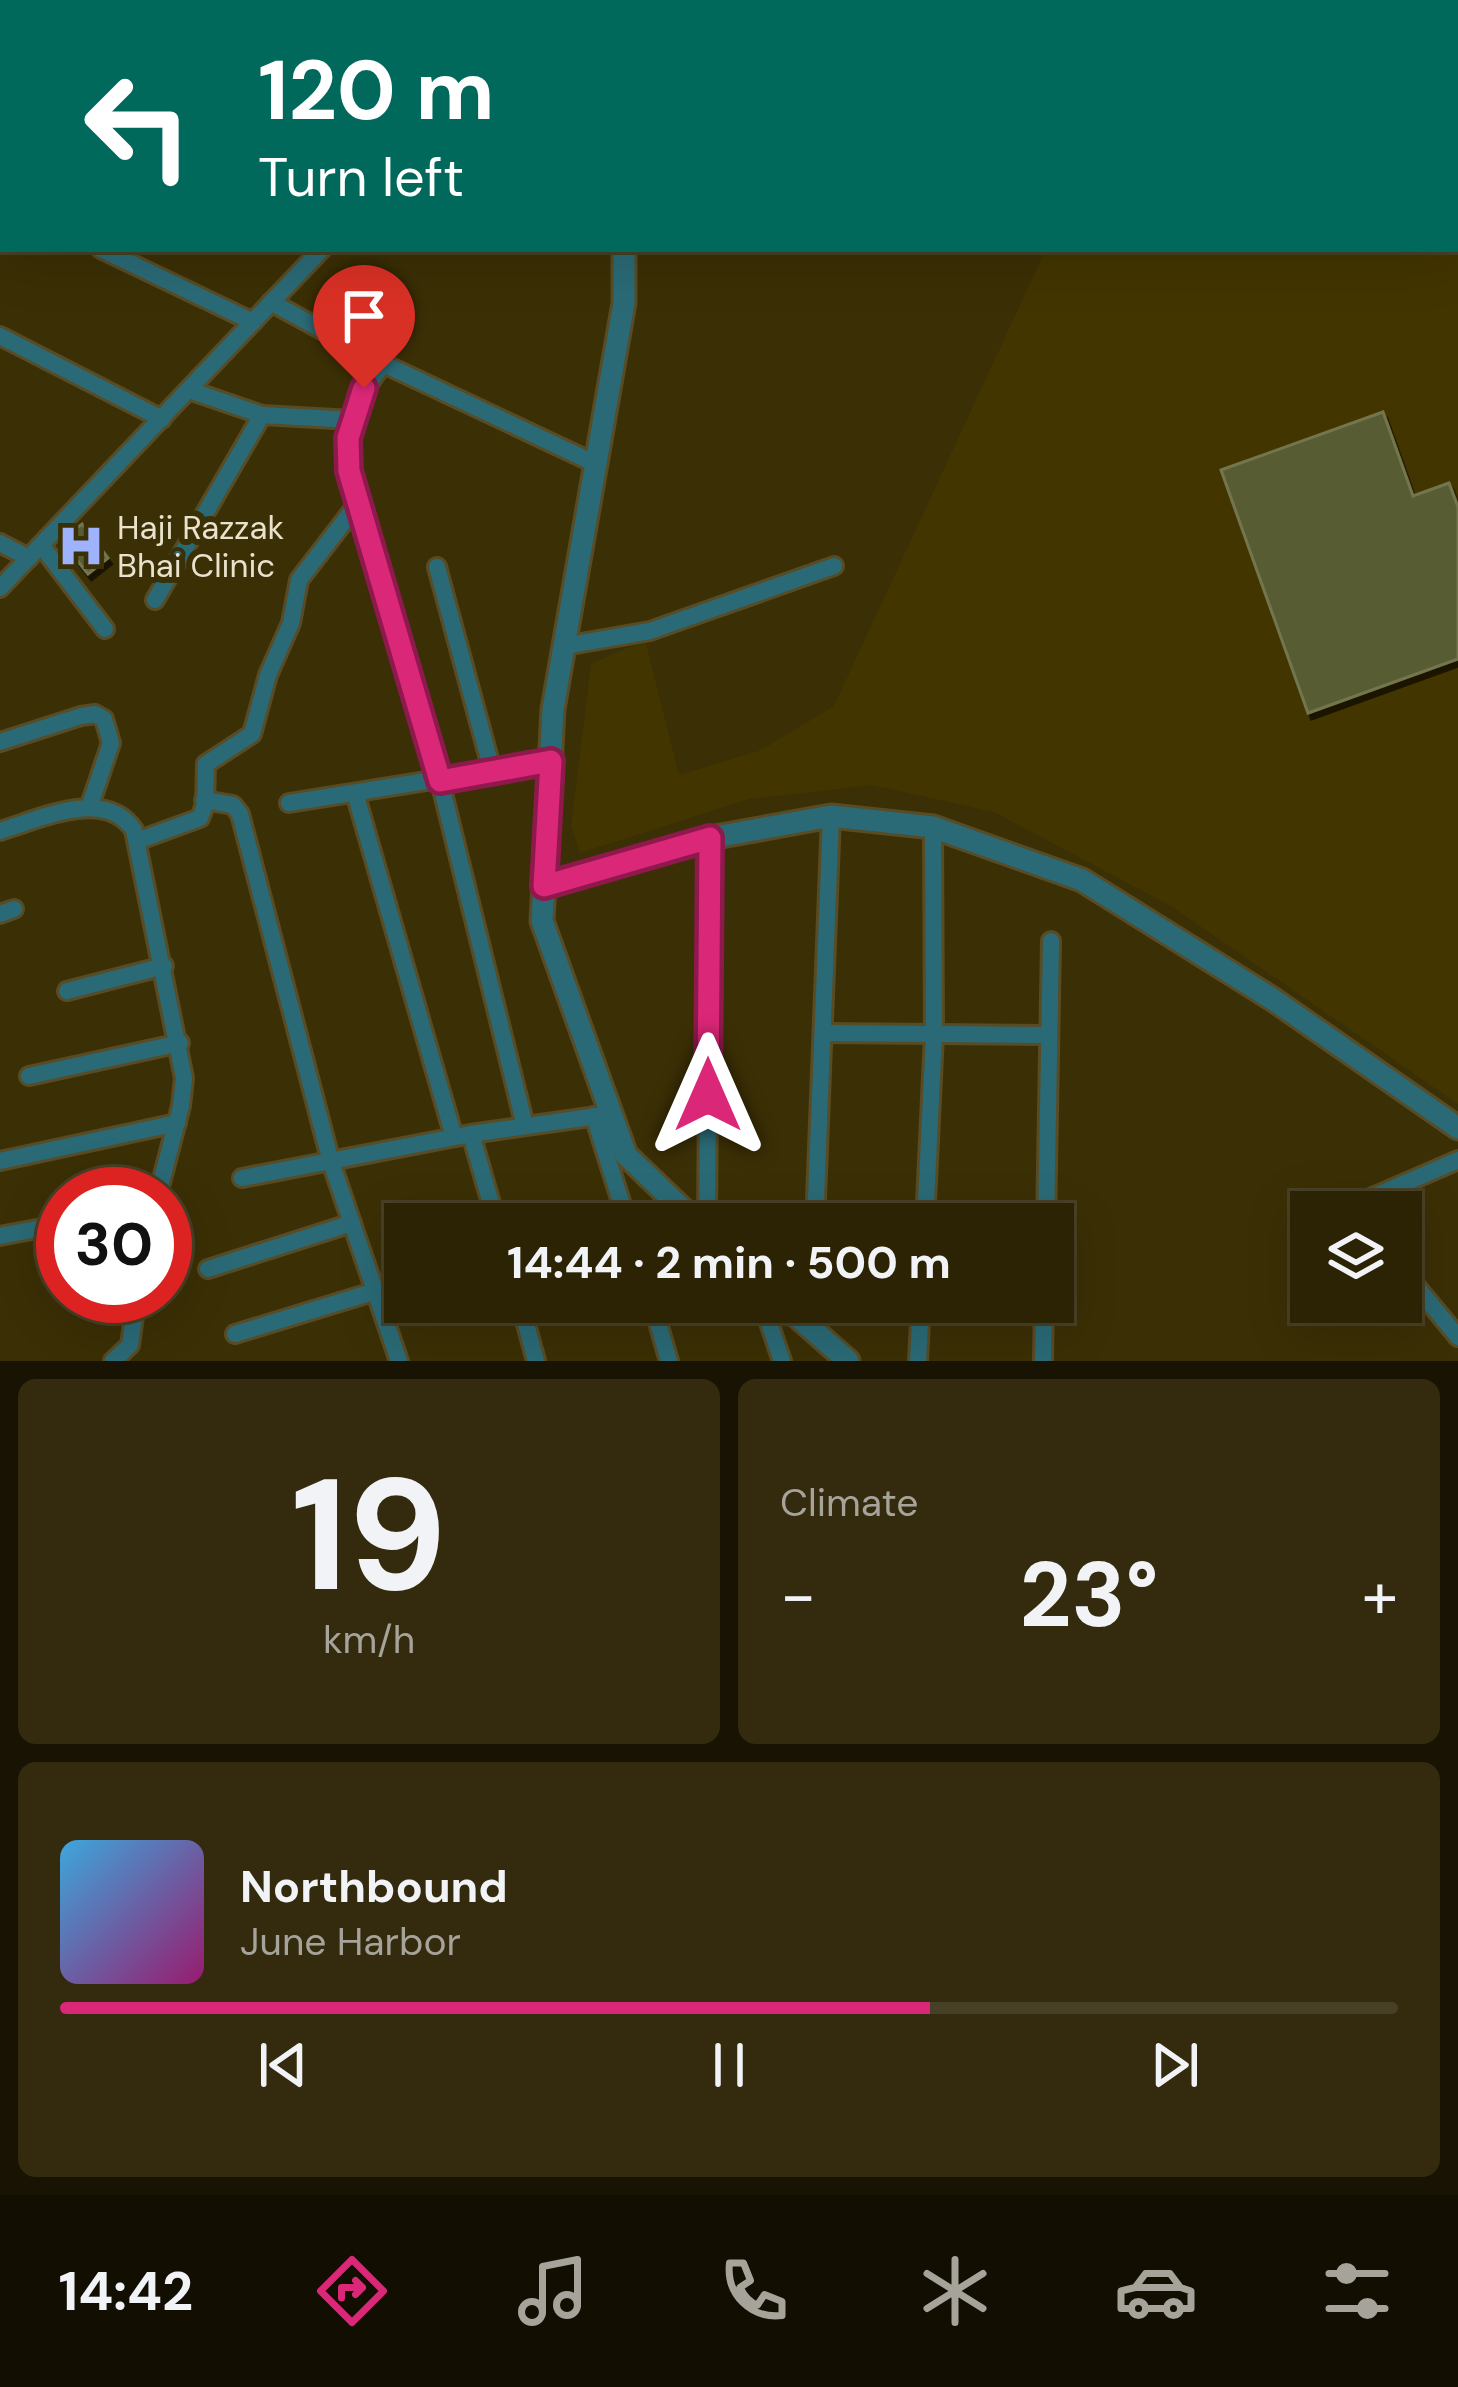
<!DOCTYPE html>
<html lang="en">
<head>
<meta charset="utf-8">
<style>
  body { margin:0; font-family:"DM Sans",sans-serif; background:#342b0e; color:#f1f3f6; height:100vh; display:flex; flex-direction:column; font-size:45px; white-space:nowrap }
  * { box-sizing:border-box; margin:0 }
  p { font-size:39px; color:#a6a49a }
  .icon { flex:none; width:66px; height:66px; fill:none; stroke:currentColor; stroke-width:2; stroke-linecap:round; stroke-linejoin:round }
  .map { position:relative; height:1361px; overflow:hidden }
  .sheet { display:flex; flex-direction:column; gap:18px; padding:18px; background:#181302; flex:1 }
  .sheet>* { flex:none }
  .banner { position:absolute; left:0px; top:0px; width:1458px; height:252px; box-shadow:0 12px 48px #0002,0 0 0 3px #484026; background:#00695c; color:#fff; overflow:hidden }
  .controls { position:absolute; left:1290px; top:1191px; display:grid; gap:24px }
  .controls a { display:grid; place-items:center; width:132px; height:132px; border-radius:0px; background:#2c2304; box-shadow:0 12px 48px #0002,0 0 0 3px #484026; font-size:60px }
  .speed { position:absolute; left:36px; top:1167px; display:flex; gap:24px; font-size:60px; font-weight:700; text-align:center }
  .speed>* { display:grid; place-content:center; width:156px; height:156px; border-radius:50%; background:#2c2304; box-shadow:0 12px 48px #0002,0 0 0 3px #484026; line-height:1 }
  .speed .limit { border:18px solid #d22; background:#fff; color:#111 }
  .pin { position:absolute; display:grid; place-items:center; width:102px; height:102px; color:#fff; margin:-123px -51px; border-radius:50% 50% 50% 0; rotate:-45deg; box-shadow:0 0 12px #0007 }
  .pin .icon { rotate:45deg }
  .me { position:absolute; width:132px; margin:-66px; rotate:0deg; stroke-linejoin:round; filter:drop-shadow(0 0 9px #0008) }
  .turn { display:flex; align-items:center; gap:42px; height:252px; padding:0 60px; font-size:54px }
  .turn .icon { width:156px; height:156px; stroke-width:2.5 }
  .turn b { display:block; font-size:84px; line-height:102px }
  .big { font-size:90px; font-weight:700; line-height:1.1 }
  .sheet .card { flex:1; display:flex; flex-direction:column; justify-content:center; gap:18px; min-width:0; padding:0 42px; border-radius:18px; background:#342b0e }
  .sheet .dial { align-items:center; gap:0 }
  .dial b { font-size:156px; line-height:1 }
  .song { display:flex; align-items:center; gap:36px }
  .cover { width:144px; height:144px; border-radius:18px; background:linear-gradient(135deg,hsl(200 70% 55%),hsl(320 70% 35%)) }
  .played { height:12px; border-radius:6px; background:linear-gradient(90deg,#db2777 65%,#484026 65%) }
  .keys { display:flex; justify-content:space-around; direction:ltr }
  .heat { display:flex; justify-content:space-between; align-items:center; font-size:66px; direction:ltr }
  .sheet .tiles { flex:1; display:grid; gap:18px; grid-template-columns:1fr 1fr }
  .card:last-child { grid-column:span 2 }
  .trip { position:absolute; left:384px; top:1203px; width:690px; height:120px; border-radius:0px; background:#2c2304; box-shadow:0 12px 48px #0002,0 0 0 3px #484026; font-weight:700; line-height:120px; text-align:center }
  .tabs { display:flex; height:192px; justify-content:space-around; align-items:center; background:#120e02; color:#a6a49a }
  .tabs .icon { width:84px; height:84px }
  .tabs .current { color:#db2777 }
  .tabs b { font-size:54px; color:#f1f3f6 }
  .map>svg:first-child { display:block }
  .built { fill:#433500 }
  .building { fill:#585b33; stroke:#73764e; stroke-width:3; filter:url(#shadow) }
  .lines { fill:none; stroke-linecap:round; stroke-linejoin:round }
  .minor-casing { stroke:#574c25; stroke-width:22 }
  .tertiary-casing { stroke:#574c25; stroke-width:27 }
  .minor { stroke:#2a6a76; stroke-width:16 }
  .tertiary { stroke:#2a6a76; stroke-width:21 }
  .route-casing { stroke:#8e194d; stroke-width:30 }
  .route { stroke:#db2777; stroke-width:21 }
  .labels { text-anchor:middle; stroke-width:12; stroke-linejoin:round; paint-order:stroke }
  .poi-label { font-size:33px; fill:#e9e2cd; stroke:#3b2f05; text-anchor:start }
</style>
</head>
<body>
<div class="map">
<svg width="1458" height="1361" viewBox="0 0 1458 1361">
  <defs>
    <filter id="shadow"><feDropShadow dx="3.5" dy="6" stdDeviation="0" flood-color="#0009"/></filter>
  </defs>
  <rect width="100%" height="100%" fill="#3b2f05"/>
  <!-- built -->
  <polygon class="built" points="1087,0 1458,0 1458,1104 1171,906 994,812 872,785 749,799 580,853 571,826 591,664 645,640 679,775 761,750 834,706 1046,249 1455,249 1455,3 1085,3"/>
  <!-- building -->
  <g class="building">
    <polygon points="1383,412 1413,496 1449,483 1458,507 1458,659 1308,713 1221,470"/>
    <polygon points="82,524 108,558 88,574 61,540"/>
  </g>
  <g class="lines">
    <defs>
      <g id="minor">
        <polyline points="157,0 163,3"/>
        <polyline points="363,0 363,3"/>
        <polyline points="803,0 807,3"/>
        <polyline points="1021,0 1025,3"/>
        <polyline points="101,3 103,0"/>
        <polyline points="787,3 789,0"/>
        <polyline points="0,66 3,67"/>
        <polyline points="0,213 3,207"/>
        <polyline points="101,249 253,322"/>
        <polyline points="271,302 384,364 596,464"/>
        <polyline points="0,336 162,419"/>
        <path d="M384,364C358,393 343,431 349,471L440,781L525,1126"/>
        <polyline points="189,390 262,415 353,420"/>
        <polyline points="0,543 29,558"/>
        <polyline points="41,545 105,629"/>
        <polyline points="437,567 492,770"/>
        <polyline points="0,588 322,249"/>
        <polyline points="155,600 262,415"/>
        <polyline points="564,646 650,631 834,566"/>
        <polyline points="0,742 81,716 95,714 104,719 111,743 89,808"/>
        <polyline points="355,793 454,1137"/>
        <polyline points="204,800 233,805 240,814 331,1162 399,1361"/>
        <polyline points="289,803 551,761"/>
        <path d="M0,831C40,819 105,787 134,830L184,1078L181,1106L158,1194"/>
        <polyline points="137,841 200,818 205,805 206,764 252,734 268,675 291,623 299,580 359,502"/>
        <polyline points="0,914 14,909"/>
        <polyline points="67,991 164,966"/>
        <polyline points="824,1033 1049,1035"/>
        <polyline points="29,1076 180,1043"/>
        <polyline points="594,1116 628,1224"/>
        <polyline points="471,1134 497,1224"/>
        <polyline points="0,1161 177,1123"/>
        <polyline points="242,1178 471,1134 611,1114"/>
        <polyline points="1356,1212 1361,1202 1458,1160"/>
        <polyline points="707,1224 710,838"/>
        <polyline points="815,1224 831,816"/>
        <polyline points="925,1224 934,1035 933,827"/>
        <polyline points="1046,1224 1051,941"/>
        <polyline points="0,1236 63,1224"/>
        <polyline points="1401,1268 1458,1337"/>
        <polyline points="208,1269 352,1223"/>
        <polyline points="520,1302 536,1361"/>
        <polyline points="652,1302 669,1361"/>
        <polyline points="757,1302 766,1314 782,1361"/>
        <polyline points="524,1317 621,1302"/>
        <polyline points="809,1329 811,1302"/>
        <polyline points="235,1334 376,1291"/>
        <polyline points="113,1361 130,1345 137,1296"/>
        <polyline points="918,1361 921,1302"/>
        <polyline points="1043,1361 1044,1302"/>
      </g>
      <g id="tertiary">
        <polyline points="591,0 592,3"/>
        <polyline points="624,249 624,303 553,709 542,921 626,1155 698,1224"/>
        <polyline points="544,886 710,838 831,816 933,827 1082,880 1274,1000 1458,1128"/>
        <polyline points="781,1302 848,1361"/>
      </g>
    </defs>
    <!-- minor casing -->
    <use href="#minor" class="minor-casing"/>
    <!-- tertiary casing -->
    <use href="#tertiary" class="tertiary-casing"/>
    <!-- minor -->
    <use href="#minor" class="minor"/>
    <!-- tertiary -->
    <use href="#tertiary" class="tertiary"/>
  </g>
  <g class="lines">
    <defs>
      <polyline id="route" points="364,388 348,438 349,471 440,781 551,761 544,886 710,838 708,1095"/>
    </defs>
    <!-- route casing -->
    <use href="#route" class="route-casing"/>
    <!-- route -->
    <use href="#route" class="route"/>
  </g>
  <!-- icons -->
  <defs>
    <symbol id="hospital-bare" viewBox="-9 -9 18 18"><path d="M-5-5h3v3.5h4V-5h3V5h-3V1.5h-4V5h-3Z" fill="#9fb3fd" stroke="#3b2f05" stroke-width="2.5" paint-order="stroke"/></symbol>
  </defs>
  <g fill-rule="evenodd">
    <use href="#hospital-bare" x="48" y="513" width="66" height="66"/>
  </g>
  <g class="labels">
    <!-- poi labels -->
    <g class="poi-label">
      <text x="117" y="539">Haji Razzak<tspan x="117" dy="38">Bhai Clinic</tspan></text>
    </g>
  </g>
</svg>
<div class="controls">
<a><svg class="icon" aria-label="layers" viewBox="0 0 24 24"><path d="M12 4l9 5-9 5-9-5zM3 14l9 5 9-5"/></svg></a>
</div>
<div class="speed"><div class="limit">30</div></div>
<div class="pin" style="left:364px;top:388px;background:#d93025"><svg class="icon" aria-label="arrive" viewBox="0 0 24 24"><path d="M6 21V4h12l-3 4 3 4H6"/></svg></div>
<svg class="me" style="left:708px;top:1095px" viewBox="-20 -20 40 40"><path d="M0-17L14 15 0 8-14 15z" fill="#db2777" stroke="#fff" stroke-width="4"/></svg>
<div class="trip">14:44 · 2 min · 500 m</div>
<div class="banner">
<div class="turn"><svg class="icon" aria-label="left" viewBox="0 0 24 24"><path d="M17 20v-9H6M10 6l-5 5 5 5"/></svg><div><b>120 m</b>Turn left</div></div>
</div>
</div>
<section class="sheet">
<div class="tiles">
<div class="card dial"><b>19</b><p>km/h</p></div>
<div class="card"><p>Climate</p>
<div class="heat"><a>−</a><b class="big">23°</b><a>+</a></div>
</div>
<div class="card">
<div class="song"><i class="cover"></i><div><b>Northbound</b><p>June Harbor</p></div></div>
<div class="played"></div>
<div class="keys"><svg class="icon" aria-label="previous" viewBox="0 0 24 24"><path d="M18 5L8 12l10 7zM5 5v14"/></svg><svg class="icon" aria-label="pause" viewBox="0 0 24 24"><path d="M8 5v14M16 5v14"/></svg><svg class="icon" aria-label="next" viewBox="0 0 24 24"><path d="M6 5l10 7-10 7zM19 5v14"/></svg></div>
</div>
</div>
</section>
<nav class="tabs">
<b>14:42</b>
<svg class="icon current" aria-label="directions" viewBox="0 0 24 24"><path d="M12 3l9 9-9 9-9-9zM9 14v-3h6M13 9l2 2-2 2"/></svg>
<svg class="icon" aria-label="music" viewBox="0 0 24 24"><path d="M9 18V5l10-2v13"/><circle cx="6" cy="18" r="3"/><circle cx="16" cy="16" r="3"/></svg>
<svg class="icon" aria-label="phone" viewBox="0 0 24 24"><path d="M5 4h4l2 5-3 2q2 4 5 5l2-3 5 2v4C11 20 4 13 5 4z"/></svg>
<svg class="icon" aria-label="climate" viewBox="0 0 24 24"><path d="M12 3v18M4 7l16 10M4 17L20 7"/></svg>
<svg class="icon" aria-label="car" viewBox="0 0 24 24"><path d="M5 17H2v-5l4-1 3-4h7l3 4 3 1v5h-3M9 17h6M6 11h13"/><circle cx="7" cy="17" r="2"/><circle cx="17" cy="17" r="2"/></svg>
<svg class="icon" aria-label="filters" viewBox="0 0 24 24"><path d="M4 7h16M4 17h16"/><circle cx="9" cy="7" r="2"/><circle cx="15" cy="17" r="2"/></svg>
</nav>
</body>
</html>
